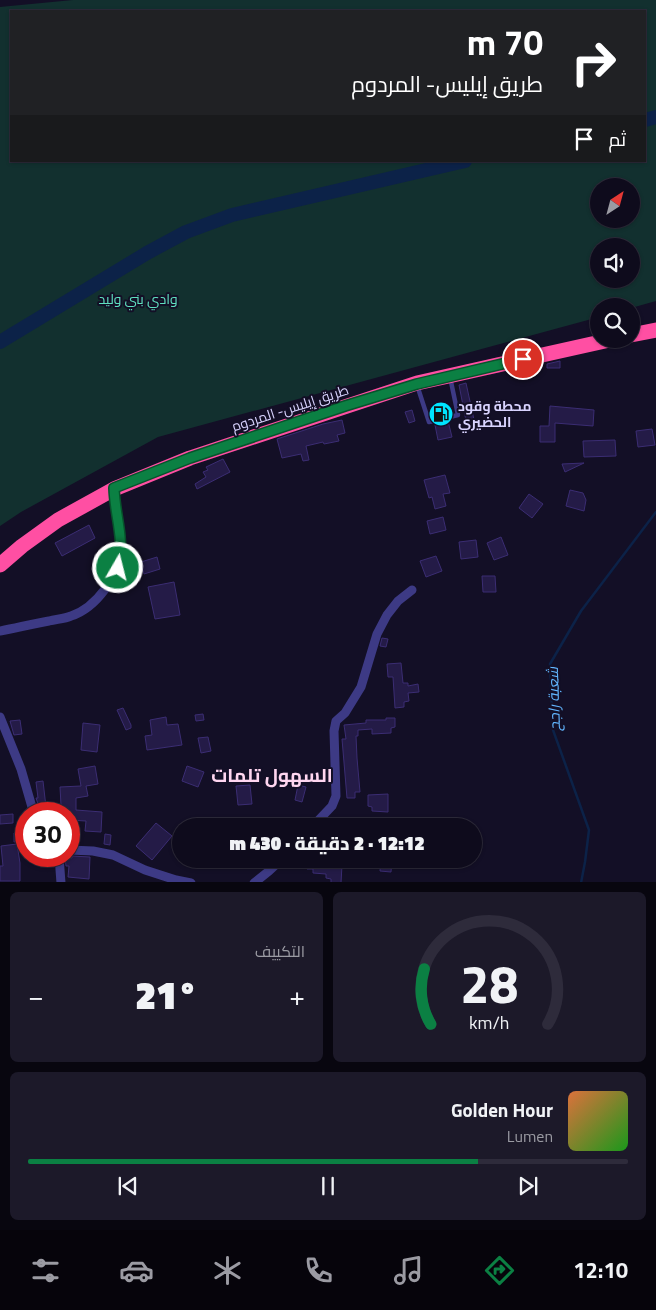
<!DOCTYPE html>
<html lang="ar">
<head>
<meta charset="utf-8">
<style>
  body { margin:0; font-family:"Titillium Web",Cairo,sans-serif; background:#1c1929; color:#f1f3f6; direction:rtl; height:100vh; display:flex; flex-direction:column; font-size:19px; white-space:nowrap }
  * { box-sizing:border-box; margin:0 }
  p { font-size:16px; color:#9b9ba3 }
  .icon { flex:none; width:28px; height:28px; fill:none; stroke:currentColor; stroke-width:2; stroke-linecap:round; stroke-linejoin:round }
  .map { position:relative; height:882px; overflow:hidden; direction:ltr }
  .sheet { display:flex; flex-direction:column; gap:10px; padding:10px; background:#08060f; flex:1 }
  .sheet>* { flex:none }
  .banner { position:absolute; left:10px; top:10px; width:636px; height:152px; border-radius:0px; box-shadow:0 1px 4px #0004,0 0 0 1px #2e2b3b; direction:rtl; background:#202124; color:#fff; overflow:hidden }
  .needle { width:32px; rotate:36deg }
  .tools { position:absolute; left:590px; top:178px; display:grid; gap:10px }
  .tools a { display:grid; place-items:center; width:50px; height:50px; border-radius:50%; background:#0e0b1c; box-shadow:0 1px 4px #0004,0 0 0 1px #2e2b3b; font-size:25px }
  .speed { position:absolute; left:15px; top:802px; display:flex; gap:10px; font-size:25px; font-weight:700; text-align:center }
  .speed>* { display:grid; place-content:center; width:65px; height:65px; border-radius:50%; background:#0e0b1c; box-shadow:0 1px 4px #0004,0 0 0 1px #2e2b3b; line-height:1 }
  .speed .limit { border:8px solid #d22; background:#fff; color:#111 }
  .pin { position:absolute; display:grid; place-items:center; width:42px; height:42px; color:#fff; margin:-21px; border:2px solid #fff; border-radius:50%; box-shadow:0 1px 5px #0007 }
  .me { position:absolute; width:55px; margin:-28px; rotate:8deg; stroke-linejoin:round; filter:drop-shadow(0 0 4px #0008) }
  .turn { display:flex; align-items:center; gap:18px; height:105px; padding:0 20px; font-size:22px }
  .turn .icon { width:65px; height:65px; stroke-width:2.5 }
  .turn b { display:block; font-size:35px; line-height:42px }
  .then { display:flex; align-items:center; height:48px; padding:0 20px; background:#0003; gap:10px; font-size:19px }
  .big { font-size:38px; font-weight:800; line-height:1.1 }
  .sheet .tile { flex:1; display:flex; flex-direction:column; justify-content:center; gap:8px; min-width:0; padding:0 18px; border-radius:8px; background:#1c1929 }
  .sheet .dial { align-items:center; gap:0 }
  .dial svg { height:130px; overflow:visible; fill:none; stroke:#2e2b3b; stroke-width:7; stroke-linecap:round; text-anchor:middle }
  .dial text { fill:#f1f3f6; stroke:none }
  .song { display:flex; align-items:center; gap:15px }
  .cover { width:60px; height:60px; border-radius:8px; background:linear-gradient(135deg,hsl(20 70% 55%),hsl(120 70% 35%)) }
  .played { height:5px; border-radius:2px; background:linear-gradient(90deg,#0b8043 75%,#2e2b3b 75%) }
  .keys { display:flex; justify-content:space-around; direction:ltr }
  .heat { display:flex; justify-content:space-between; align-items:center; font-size:28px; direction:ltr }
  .sheet .tiles { flex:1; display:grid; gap:10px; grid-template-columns:1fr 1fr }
  .tile:last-child { grid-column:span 2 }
  .trip { position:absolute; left:172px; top:818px; width:310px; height:50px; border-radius:25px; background:#0e0b1c; box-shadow:0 1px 4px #0004,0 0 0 1px #2e2b3b; font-weight:800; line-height:50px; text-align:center; direction:rtl }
  .menu { display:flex; height:80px; justify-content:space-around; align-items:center; background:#06040b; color:#9b9ba3 }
  .menu .icon { width:35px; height:35px }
  .menu .selected { color:#0b8043 }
  .menu b { font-size:22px; color:#f1f3f6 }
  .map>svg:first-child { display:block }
  .green { fill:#12302f; fill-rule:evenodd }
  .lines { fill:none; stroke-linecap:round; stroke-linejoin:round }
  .stream { stroke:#0c2248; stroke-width:2.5 }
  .river { stroke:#0c2248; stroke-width:14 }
  .building { fill:#241b47; stroke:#3b2d73 }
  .lane { stroke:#3d3a85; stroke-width:4.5 }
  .street { stroke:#3d3a85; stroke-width:9 }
  .highway { stroke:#ff4fa3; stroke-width:15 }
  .route-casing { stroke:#07532c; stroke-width:12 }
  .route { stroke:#0b8043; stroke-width:9 }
  .labels { text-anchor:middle; stroke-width:4; stroke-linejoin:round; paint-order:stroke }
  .park-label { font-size:14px; fill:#5fe0c0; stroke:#130f26 }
  .poi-label { font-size:14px; font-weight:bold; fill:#d9d4ff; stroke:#130f26; text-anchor:start }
  .street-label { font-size:14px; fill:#d9d4ff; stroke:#130f26 }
  .water-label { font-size:15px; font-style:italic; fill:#62b6ff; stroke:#130f26 }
  .district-label { font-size:19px; font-weight:bold; fill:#ffd6f0; stroke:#130f26 }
</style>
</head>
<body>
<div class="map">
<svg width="656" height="883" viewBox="0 0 656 883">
  <rect width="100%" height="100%" fill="#130f26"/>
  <!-- green -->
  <path class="green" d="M73,0H656V301L631,308V306H599V317L158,437L21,512L0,526V7ZM11,11H645V161H11ZM599,186H631V219H599ZM599,246H631V279H599Z"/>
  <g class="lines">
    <!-- stream -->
    <polyline class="stream" points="581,883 585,862 589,830 553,730 550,664 581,611 656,512"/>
    <!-- river -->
    <g class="river">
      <polyline points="645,120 656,117"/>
      <polyline points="0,342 147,253 186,232 232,215 465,161"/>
    </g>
  </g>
  <!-- building -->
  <g class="building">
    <polygon points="560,361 560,368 547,368 547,364"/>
    <polygon points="466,383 476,429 468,431 459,385"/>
    <polygon points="550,406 594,410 593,426 555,423 555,442 540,442 540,426 549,426"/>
    <polygon points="445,408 447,414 433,417 432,411"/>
    <polygon points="412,410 415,421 409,423 405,412"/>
    <polygon points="342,420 345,433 337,435 339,441 324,444 323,442 306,446 309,460 303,461 301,454 282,458 277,439 323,424"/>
    <polygon points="448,421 452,437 438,440 435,425"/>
    <polygon points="652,429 655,445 638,447 636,431"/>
    <polygon points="615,440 616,456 584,457 583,441"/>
    <polygon points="223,459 230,472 197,489 195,484 206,477 203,472 208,470 206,467"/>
    <polygon points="584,463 565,472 562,464"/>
    <polygon points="445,475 450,493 443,494 446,506 435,509 432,497 429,498 424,480"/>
    <polygon points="570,490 583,493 586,500 584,511 566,506"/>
    <polygon points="529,494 543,504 532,518 519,508"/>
    <polygon points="443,517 446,530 430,534 427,521"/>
    <polygon points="89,525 95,538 62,556 55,543"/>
    <polygon points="501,537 508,555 494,560 487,543"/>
    <polygon points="476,540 478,557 461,559 459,542"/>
    <polygon points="436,556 442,571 426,577 420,561"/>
    <polygon points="157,557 160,569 144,574 141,562"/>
    <polygon points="482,576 495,576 496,592 483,592"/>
    <polygon points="174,582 180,615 155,619 148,587"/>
    <polygon points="382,638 388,639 386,647 380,646"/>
    <polygon points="401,663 403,683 408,683 408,686 418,684 419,692 408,693 409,701 404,702 404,707 395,708 393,677 388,677 387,664"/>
    <polygon points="123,708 131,725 131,728 126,730 117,710"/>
    <polygon points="203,714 204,720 196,721 195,715"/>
    <polygon points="166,717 167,725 178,724 182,745 147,750 145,736 152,735 150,720"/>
    <polygon points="386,718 395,718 395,727 391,728 391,733 372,734 372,729 358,730 358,736 356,736 357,758 360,792 355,792 355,798 347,798 342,739 346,739 344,725 366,723 366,720 386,720"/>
    <polygon points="20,720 22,734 14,735 10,721"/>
    <polygon points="83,723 100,725 97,752 81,750"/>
    <polygon points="208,737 211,751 201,753 198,738"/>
    <polygon points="95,766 98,784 86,786 88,796 76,798 76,810 102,812 101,832 85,831 86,821 69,820 69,814 60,814 61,805 60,787 81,786 78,769"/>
    <polygon points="187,766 204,772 198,787 182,781"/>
    <polygon points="43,781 46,807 39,807 36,798 38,798 36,782"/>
    <polygon points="250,785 252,804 238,805 236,786"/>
    <polygon points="298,785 306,787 302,802 295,800"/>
    <polygon points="388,794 388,812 372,811 372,807 368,806 368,795"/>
    <polygon points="13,814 13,823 0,824 0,815"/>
    <polygon points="156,823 172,836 152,860 136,846"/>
    <polygon points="26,832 26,841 14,842 14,833"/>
    <polygon points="105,834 111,835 110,845 104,844"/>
    <polygon points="17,844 20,863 20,881 0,881 0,866 3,866 1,846"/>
    <polygon points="72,856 90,857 89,879 68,877 69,866 66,866 65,857 72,858"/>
    <polygon points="297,859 317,860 317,865 332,865 332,859 347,859 347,865 342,865 341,883 331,883 331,879 326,878 326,874 313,873 313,869 307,869 307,866 297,866"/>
    <polygon points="381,859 392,859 391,872 380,871"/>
  </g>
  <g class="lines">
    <!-- lane -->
    <polyline class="lane" points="417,385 429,422 458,415 450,377"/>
    <!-- street -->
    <g class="street">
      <path d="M0,631C16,628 32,624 49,621C56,619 64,619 71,616C96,608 120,575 121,549C122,529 115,509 114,489"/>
      <polyline points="0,717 21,769 34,814"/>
      <polyline points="313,826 332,806 336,796 334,731 336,721 345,713 361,687 377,634 387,615 398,601 412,590"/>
      <polyline points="69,850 93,851 113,855 145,870 176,880 191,883"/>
      <polyline points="59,856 61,883"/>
      <polyline points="254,883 269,871 282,859"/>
    </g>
    <!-- highway -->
    <g class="highway">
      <polyline points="631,335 656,330"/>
      <polyline points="0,565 22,546 58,520 114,489 190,458 417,383 614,339"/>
    </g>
  </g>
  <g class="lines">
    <defs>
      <path id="route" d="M118,568C125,537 115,518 114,488L190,458L345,406L417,384L523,359"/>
    </defs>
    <!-- route casing -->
    <use href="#route" class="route-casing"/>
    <!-- route -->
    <use href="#route" class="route"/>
  </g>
  <!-- icons -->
  <defs>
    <symbol id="fuel-disc" viewBox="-11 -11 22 22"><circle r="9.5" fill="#00e5ff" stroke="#130f26"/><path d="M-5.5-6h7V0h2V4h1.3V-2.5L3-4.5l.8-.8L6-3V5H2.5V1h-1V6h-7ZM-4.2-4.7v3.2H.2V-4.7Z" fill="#111"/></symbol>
  </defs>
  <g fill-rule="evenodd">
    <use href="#fuel-disc" x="427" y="400" width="28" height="28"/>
  </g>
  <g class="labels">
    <!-- park labels -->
    <g class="park-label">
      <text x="138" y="304">وادي بني وليد</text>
    </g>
    <!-- poi labels -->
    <g class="poi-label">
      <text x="458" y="411">محطة وقود<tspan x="458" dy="16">الحضيري</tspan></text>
    </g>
    <!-- street labels -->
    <g class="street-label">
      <text transform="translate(290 408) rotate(-18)" y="5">طريق إيليس- المردوم</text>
    </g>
    <!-- water labels -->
    <g class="water-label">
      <text transform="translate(554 699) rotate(-92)" y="5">شعبة راجح</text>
    </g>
    <!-- district labels -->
    <g class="district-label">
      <text x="272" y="782">السهول تلمات</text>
    </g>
  </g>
</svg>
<div class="tools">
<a><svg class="needle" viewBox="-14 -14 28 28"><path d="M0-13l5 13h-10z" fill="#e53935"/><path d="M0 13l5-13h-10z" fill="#9b9ba3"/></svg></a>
<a><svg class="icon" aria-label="sound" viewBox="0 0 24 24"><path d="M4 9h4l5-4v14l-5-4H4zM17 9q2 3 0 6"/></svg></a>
<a><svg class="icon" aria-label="search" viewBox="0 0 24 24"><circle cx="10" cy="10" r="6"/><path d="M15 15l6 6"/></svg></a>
</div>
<div class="speed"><div class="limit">30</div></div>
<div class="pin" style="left:523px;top:359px;background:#d93025"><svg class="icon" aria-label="arrive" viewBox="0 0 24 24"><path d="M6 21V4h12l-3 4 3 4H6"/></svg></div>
<svg class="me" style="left:118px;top:568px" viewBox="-20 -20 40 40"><circle r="17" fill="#0b8043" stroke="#fff" stroke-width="3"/><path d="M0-11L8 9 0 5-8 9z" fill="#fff"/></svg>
<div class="trip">12:12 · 2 دقيقة · 430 m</div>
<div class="banner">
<div class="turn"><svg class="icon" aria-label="right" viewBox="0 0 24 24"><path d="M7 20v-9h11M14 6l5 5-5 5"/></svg><div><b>70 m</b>طريق إيليس- المردوم</div></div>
<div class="then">ثم<svg class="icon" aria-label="arrive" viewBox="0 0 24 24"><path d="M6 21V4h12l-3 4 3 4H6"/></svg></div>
</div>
</div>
<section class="sheet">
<div class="tiles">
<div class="tile dial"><svg viewBox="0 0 100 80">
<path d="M14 69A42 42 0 1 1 86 69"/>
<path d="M14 69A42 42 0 0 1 10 35" stroke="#0b8043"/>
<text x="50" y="56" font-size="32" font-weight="700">28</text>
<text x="50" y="72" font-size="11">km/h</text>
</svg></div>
<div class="tile"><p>التكييف</p>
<div class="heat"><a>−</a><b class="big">21°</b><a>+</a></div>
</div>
<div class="tile">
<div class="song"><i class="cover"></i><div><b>Golden Hour</b><p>Lumen</p></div></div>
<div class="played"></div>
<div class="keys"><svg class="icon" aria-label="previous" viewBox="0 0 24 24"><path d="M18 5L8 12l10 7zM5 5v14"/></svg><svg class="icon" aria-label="pause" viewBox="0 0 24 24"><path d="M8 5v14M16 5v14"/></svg><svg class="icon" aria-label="next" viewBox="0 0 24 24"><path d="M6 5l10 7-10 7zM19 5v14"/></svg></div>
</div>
</div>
</section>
<nav class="menu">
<b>12:10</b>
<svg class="icon selected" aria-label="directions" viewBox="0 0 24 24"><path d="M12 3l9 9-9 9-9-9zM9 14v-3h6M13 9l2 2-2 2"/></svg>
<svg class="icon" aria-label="music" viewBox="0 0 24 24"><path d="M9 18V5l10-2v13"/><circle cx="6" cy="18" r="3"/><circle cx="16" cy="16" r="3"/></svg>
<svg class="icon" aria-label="phone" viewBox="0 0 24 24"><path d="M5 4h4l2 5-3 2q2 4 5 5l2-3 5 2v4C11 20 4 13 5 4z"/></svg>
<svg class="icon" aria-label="climate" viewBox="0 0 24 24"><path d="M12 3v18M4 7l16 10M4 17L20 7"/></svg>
<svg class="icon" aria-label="car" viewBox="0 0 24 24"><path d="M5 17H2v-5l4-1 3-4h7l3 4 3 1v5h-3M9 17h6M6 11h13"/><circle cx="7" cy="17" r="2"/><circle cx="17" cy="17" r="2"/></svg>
<svg class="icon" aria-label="filters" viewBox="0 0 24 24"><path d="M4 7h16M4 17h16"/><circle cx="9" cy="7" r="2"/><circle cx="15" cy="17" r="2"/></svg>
</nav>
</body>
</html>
